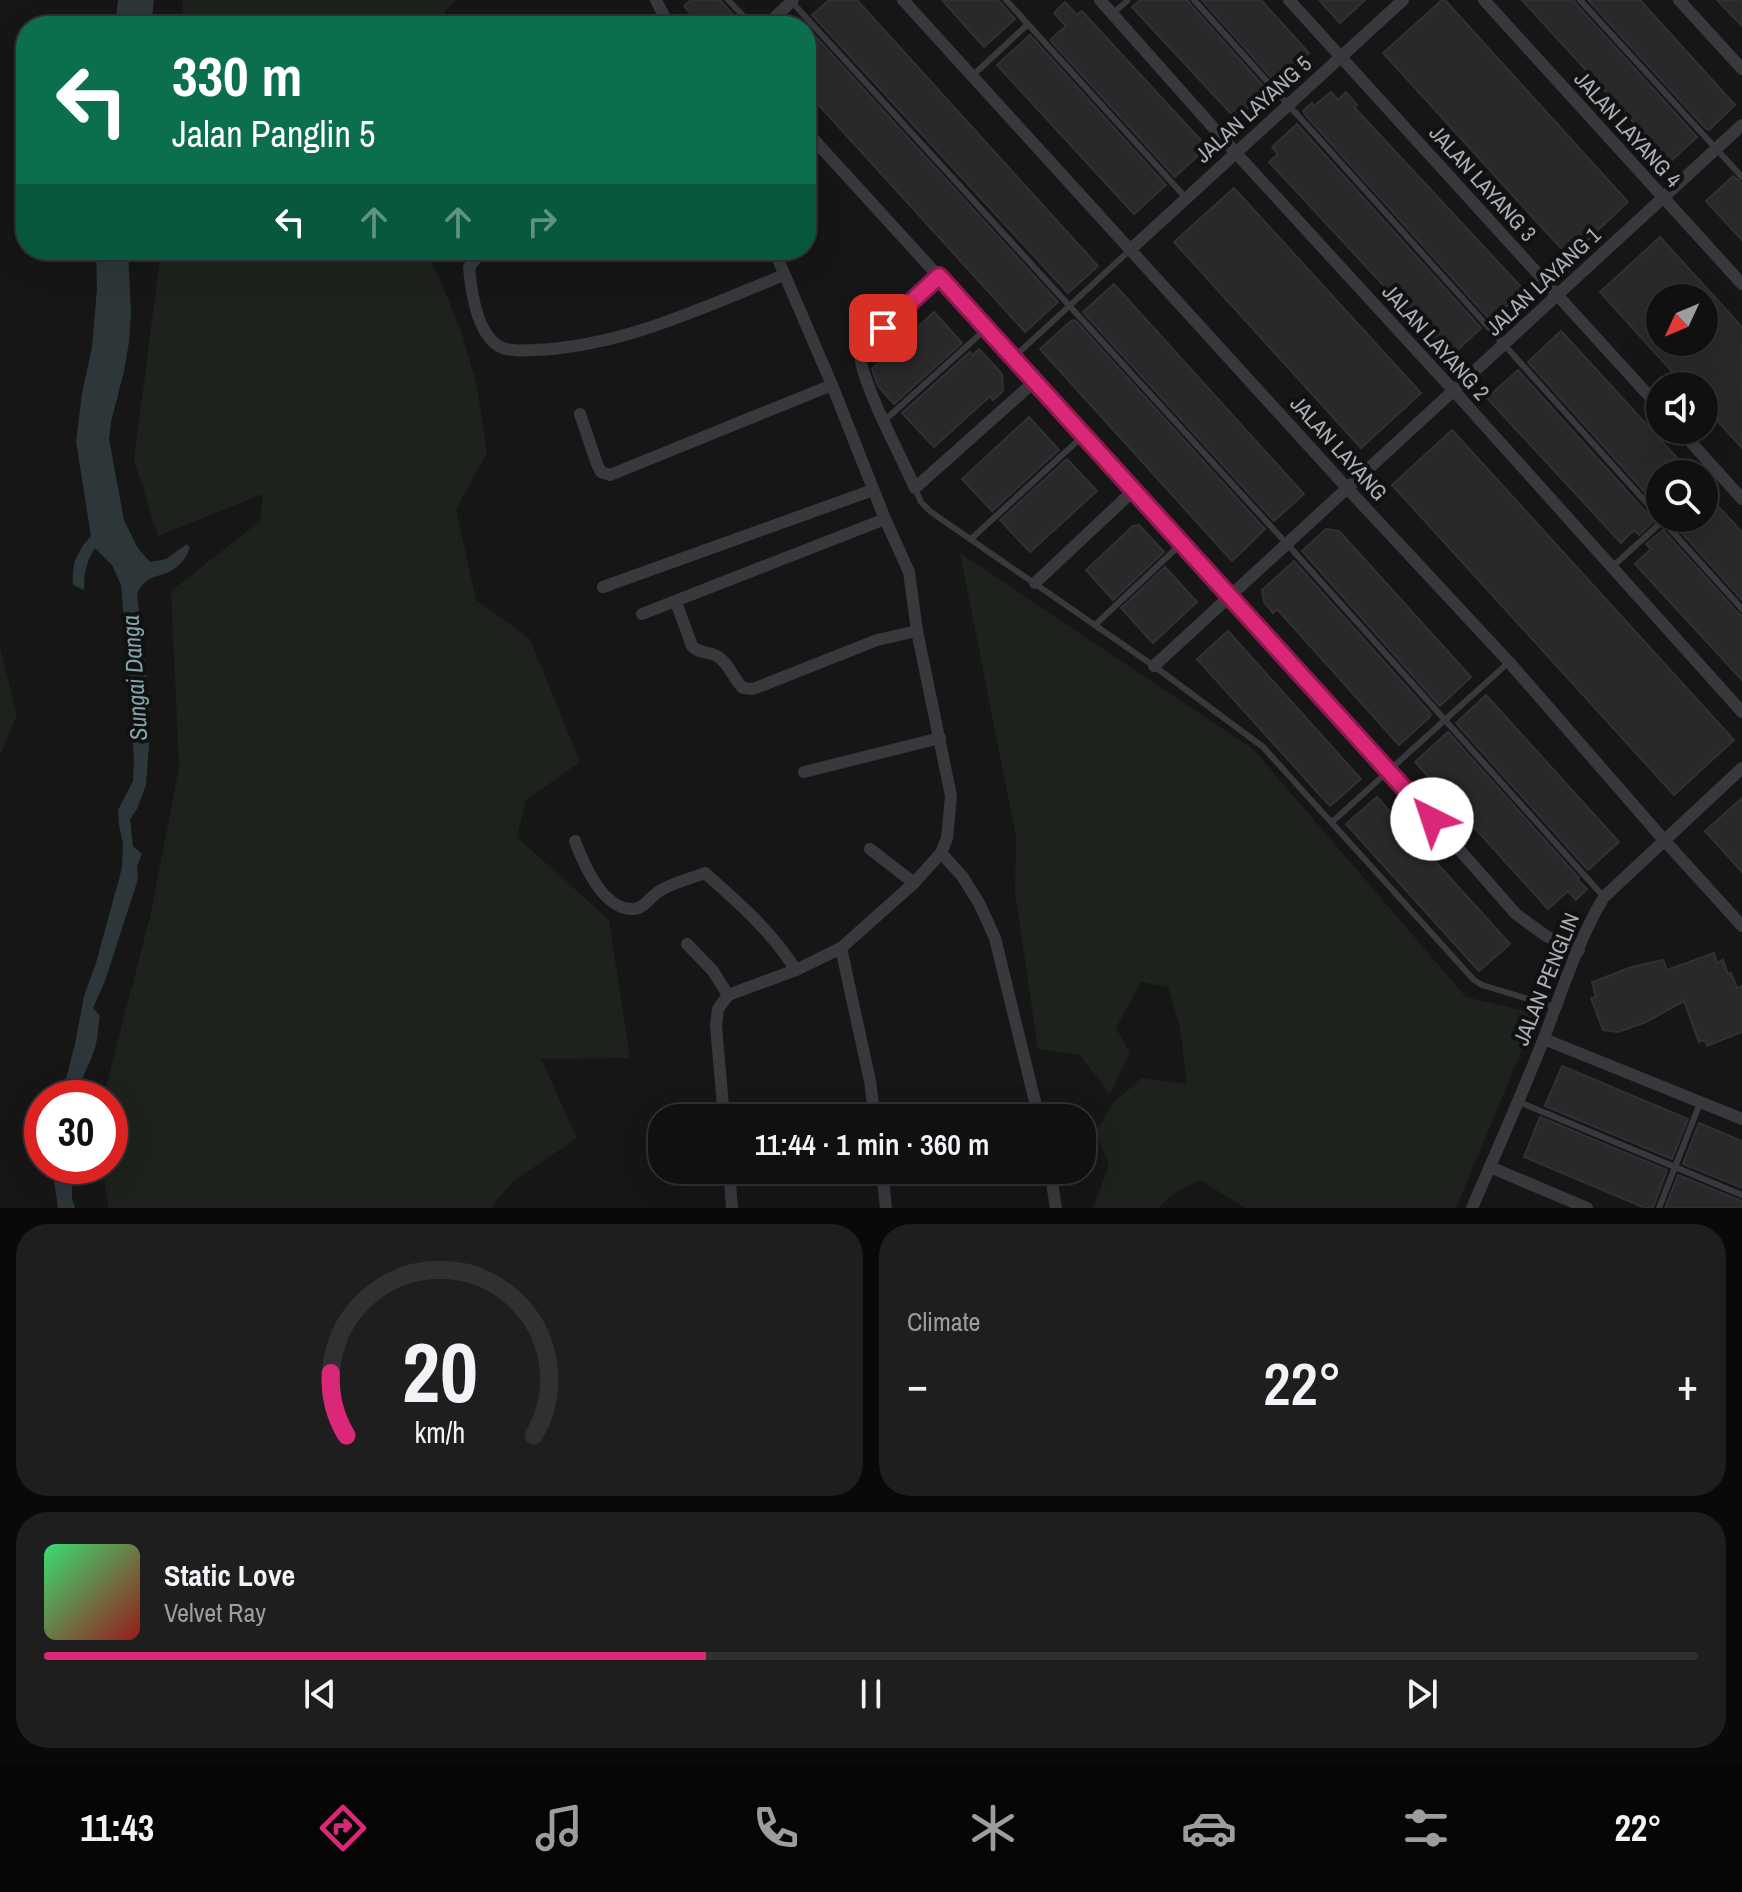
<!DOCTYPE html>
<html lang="en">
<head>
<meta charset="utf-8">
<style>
  body { margin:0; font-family:"Archivo Narrow",sans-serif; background:#1e1e1f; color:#f1f3f6; height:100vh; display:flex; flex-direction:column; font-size:30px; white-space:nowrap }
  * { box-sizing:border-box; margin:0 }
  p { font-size:26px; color:#9c9d9f }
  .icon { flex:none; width:44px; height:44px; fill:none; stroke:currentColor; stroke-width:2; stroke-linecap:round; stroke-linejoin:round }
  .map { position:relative; height:1208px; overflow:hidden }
  .drawer { display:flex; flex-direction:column; gap:16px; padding:16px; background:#090909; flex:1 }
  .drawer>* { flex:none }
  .hud { position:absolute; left:16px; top:16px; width:800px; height:244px; border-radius:32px; box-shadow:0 8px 32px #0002,0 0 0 2px #303031; background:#0b6e4f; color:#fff; overflow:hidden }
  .needle { width:52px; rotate:226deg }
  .buttons { position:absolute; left:1646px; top:284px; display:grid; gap:16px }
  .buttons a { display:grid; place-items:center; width:72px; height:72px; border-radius:50%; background:#101011; box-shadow:0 8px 32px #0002,0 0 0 2px #303031; font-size:40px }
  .speed { position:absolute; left:24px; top:1080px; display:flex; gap:16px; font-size:40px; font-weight:700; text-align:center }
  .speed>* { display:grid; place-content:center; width:104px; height:104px; border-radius:50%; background:#101011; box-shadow:0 8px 32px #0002,0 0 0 2px #303031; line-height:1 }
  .speed .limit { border:12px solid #d22; background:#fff; color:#111 }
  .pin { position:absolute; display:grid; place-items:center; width:68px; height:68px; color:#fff; margin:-34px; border-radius:16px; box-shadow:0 4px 12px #0006 }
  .me { position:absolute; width:88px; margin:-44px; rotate:319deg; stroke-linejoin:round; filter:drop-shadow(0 0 6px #0008) }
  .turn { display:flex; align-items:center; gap:28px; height:168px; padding:0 24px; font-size:36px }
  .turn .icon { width:104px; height:104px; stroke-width:2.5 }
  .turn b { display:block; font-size:56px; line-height:68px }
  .lanes { display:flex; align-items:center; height:76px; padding:0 24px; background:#0003; justify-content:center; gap:40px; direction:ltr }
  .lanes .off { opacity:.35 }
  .big { font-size:60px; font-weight:600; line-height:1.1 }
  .drawer .tile { flex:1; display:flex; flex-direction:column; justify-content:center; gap:12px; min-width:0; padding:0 28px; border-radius:32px; background:#1e1e1f }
  .drawer .dial { align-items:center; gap:0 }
  .dial svg { height:208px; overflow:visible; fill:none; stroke:#303031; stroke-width:7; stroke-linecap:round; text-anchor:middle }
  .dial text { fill:#f1f3f6; stroke:none }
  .song { display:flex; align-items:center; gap:24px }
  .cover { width:96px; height:96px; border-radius:12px; background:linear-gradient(135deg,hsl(140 70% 55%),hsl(0 70% 35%)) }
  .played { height:8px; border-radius:4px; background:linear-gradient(90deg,#db2777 40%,#303031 40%) }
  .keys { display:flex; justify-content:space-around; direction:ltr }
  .heat { display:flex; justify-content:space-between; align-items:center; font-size:44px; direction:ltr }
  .drawer .tiles { flex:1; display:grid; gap:16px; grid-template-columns:1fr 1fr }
  .tile:last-child { grid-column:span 2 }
  .trip { position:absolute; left:648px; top:1104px; width:448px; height:80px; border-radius:32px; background:#101011; box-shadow:0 8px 32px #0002,0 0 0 2px #303031; font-weight:600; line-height:80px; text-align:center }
  .menu { display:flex; height:128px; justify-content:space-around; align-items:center; background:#060607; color:#9c9d9f }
  .menu .icon { width:56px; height:56px }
  .menu .selected { color:#db2777 }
  .menu b { font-size:36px; color:#f1f3f6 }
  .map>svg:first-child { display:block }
  .green { fill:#1d221c }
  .water { fill:#2d373a }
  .building { fill:#29292b; stroke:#303133; stroke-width:2; fill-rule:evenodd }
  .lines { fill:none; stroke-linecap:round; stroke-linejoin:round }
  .service { stroke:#37393c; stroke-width:6 }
  .minor { stroke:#37393c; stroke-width:12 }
  .route-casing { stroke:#8e194d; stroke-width:20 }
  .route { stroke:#db2777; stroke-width:14 }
  .labels { text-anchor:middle; stroke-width:8; stroke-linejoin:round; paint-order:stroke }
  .street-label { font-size:22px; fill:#a9b0b6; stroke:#111112 }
  .water-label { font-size:24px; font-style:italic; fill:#84a4ad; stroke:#111112 }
</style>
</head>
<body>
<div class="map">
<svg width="1742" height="1208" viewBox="0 0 1742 1208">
  <rect width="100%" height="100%" fill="#161617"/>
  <!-- green -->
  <g class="green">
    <polygon points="183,0 455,0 440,18 444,26 181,26"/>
    <polygon points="161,250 427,250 461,330 477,386 487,453 456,509 476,600 530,639 580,762 526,800 517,837 609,920 630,1058 541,1059 577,1138 512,1182 491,1208 109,1208 101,1166 110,1166 110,1098 103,1098 150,917 179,768 171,591 260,521 263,494 158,536 134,460"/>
    <polygon points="960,553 1253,749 1466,997 1537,1014 1456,1208 1245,1208 1200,1180 1170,1196 1159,1208 1093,1208 1109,1165 1095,1132 1113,1103 1142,1078 1187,1084 1180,1028 1168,987 1141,982 1116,1028 1130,1053 1110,1094 1080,1055 1038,1049 1015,893 1016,837"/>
    <polygon points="0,647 17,715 0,755"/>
  </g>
  <!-- water -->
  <g class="water">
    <polygon points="118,0 154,0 151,26 115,26"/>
    <path d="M96,250H128L131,312L129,342L124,371L111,422L109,439L124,520L137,547L150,562L166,559L187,544L190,548C187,554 184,561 179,565C163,580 147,571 137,594L150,709L146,727L149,744L146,785L137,809L130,819L133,846L142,854L137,866L138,879L105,981L93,1008L100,1016C98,1026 98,1039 95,1048C90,1065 79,1080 77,1098H61L75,1044L84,996L96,963L122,868L123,843L119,825L118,810L133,781L134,762L130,693L121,585L112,565L95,548C86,562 84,574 84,590L73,585C71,565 77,551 91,536L76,441L82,394L92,347L97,289Z"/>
    <polygon points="52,1166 72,1166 72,1199 75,1208 58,1208"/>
  </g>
  <!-- building -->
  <g class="building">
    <polygon points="691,0 720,0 743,26 702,26 684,6"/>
    <polygon points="829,0 857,0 1098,266 1068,293 812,15"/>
    <polygon points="942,0 998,0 1015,19 984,47"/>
    <polygon points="1140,0 1188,0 1190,4 1267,90 1236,119 1132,7"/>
    <polygon points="1202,0 1261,0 1309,53 1276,83"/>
    <polygon points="1319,0 1365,0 1340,23"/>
    <polygon points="1442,0 1445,0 1628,202 1569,257 1383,53"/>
    <polygon points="1522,0 1574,0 1576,4 1697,137 1670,162"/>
    <polygon points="1588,0 1640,0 1735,105 1709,130 1706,129"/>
    <polygon points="1717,0 1742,0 1742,26"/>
    <polygon points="1065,2 1077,15 1082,11 1207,147 1175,177 1050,40 1066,26 1054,13"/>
    <polygon points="806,26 1058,302 1025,332 806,91"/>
    <polygon points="1030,35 1166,185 1134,214 997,65"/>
    <polygon points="1331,92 1338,100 1346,92 1357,105 1354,107 1524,290 1491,321 1306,116 1303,111 1312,103 1314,106"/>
    <polygon points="1297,124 1481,328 1450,357 1269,162 1278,154 1272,147"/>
    <polygon points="1733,176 1742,183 1742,240 1706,201"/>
    <polygon points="1234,188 1421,393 1361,448 1174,242"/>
    <path d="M1660,237L1742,327V448L1704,406V386H1685L1600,292ZM1660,298H1704V342H1660Z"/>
    <polygon points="1114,284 1304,494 1274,521 1083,312"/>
    <polygon points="934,312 962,343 894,404 878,386 872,369"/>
    <polygon points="1075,320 1265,529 1232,561 1040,349 1071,321"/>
    <polygon points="1561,331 1692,474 1660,474 1660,509 1528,362"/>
    <polygon points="979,349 1002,374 1003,391 993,400 990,396 934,447 902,413 970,352 973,355"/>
    <polygon points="1518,370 1654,521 1639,535 1634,530 1621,543 1487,398"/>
    <polygon points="1029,417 1059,450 992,511 962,479"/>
    <polygon points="1452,430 1734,740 1674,795 1392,485"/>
    <polygon points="1067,459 1097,491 1030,552 1000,520"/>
    <polygon points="1704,491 1742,532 1742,600 1672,522 1676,518 1704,518"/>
    <polygon points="1139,525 1164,552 1113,600 1086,570 1133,526"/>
    <polygon points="1326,529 1339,531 1471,677 1440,706 1302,551"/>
    <polygon points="1663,530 1738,613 1742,615 1742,680 1635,564 1651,549 1646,544"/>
    <polygon points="1294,561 1431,714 1429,716 1430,717 1399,745 1277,609 1273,613 1264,602 1262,590"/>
    <polygon points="1165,567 1197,602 1153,643 1121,608"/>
    <polygon points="1228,631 1361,779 1330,806 1197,659"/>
    <polygon points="1486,695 1619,842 1588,870 1456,723"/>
    <polygon points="1448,732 1579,878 1578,880 1587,889 1576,900 1568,891 1548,909 1415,762"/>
    <polygon points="1377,797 1510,944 1479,971 1346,824"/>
    <polygon points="1742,798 1742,872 1705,831"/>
    <polygon points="1714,953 1717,963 1723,960 1728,974 1731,973 1737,988 1742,986 1742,1032 1707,1046 1705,1040 1699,1042 1684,1001 1646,1022 1618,1032 1603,1030 1591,998 1596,997 1592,982 1632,967 1663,960 1667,970"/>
    <polygon points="1562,1066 1688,1119 1672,1159 1545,1106"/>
    <polygon points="1540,1117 1667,1170 1653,1208 1645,1208 1524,1157"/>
    <polygon points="1699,1123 1742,1141 1742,1188 1683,1164"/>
    <polygon points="1678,1175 1742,1201 1742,1208 1665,1208"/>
  </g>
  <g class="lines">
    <!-- service -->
    <g class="service">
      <polyline points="728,0 753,26"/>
      <polyline points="1006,0 1186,198"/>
      <polyline points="1194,0 1742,609"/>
      <polyline points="1580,0 1742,177"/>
      <polyline points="791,1 1287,544 1603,896"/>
      <polyline points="1112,14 1128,0"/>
      <polyline points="972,76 1028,24"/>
      <polyline points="1013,358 1131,249"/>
      <polyline points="884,421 987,328"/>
      <polyline points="1704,483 1716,472"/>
      <polyline points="915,488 921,502 931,512 1154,666 1263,747 1474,980 1482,985 1555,1007"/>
      <polyline points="971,539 1084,435"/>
      <polyline points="1611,568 1666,518"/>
      <polyline points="1095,625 1182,543"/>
      <polyline points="1332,822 1509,662"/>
      <polyline points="1517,1101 1742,1195"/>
      <polyline points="1659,1208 1700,1103"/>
    </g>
    <!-- minor -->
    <g class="minor">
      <polyline points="656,0 669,26"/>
      <polyline points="903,0 1348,489 1509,662 1664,840 1742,926"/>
      <polyline points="1100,0 1235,152 1454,391 1742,712"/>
      <polyline points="1289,0 1660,408"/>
      <polyline points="1484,0 1742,284"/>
      <polyline points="1679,0 1742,69"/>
      <polyline points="766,26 793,0"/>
      <polyline points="806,131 1390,771 1516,914 1546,936 1579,950"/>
      <polyline points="1131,249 1403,0"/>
      <path d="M483,250L469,267C471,290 477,338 503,348C512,352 524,350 533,350C622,347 704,307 784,275"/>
      <polyline points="774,250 832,385 885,519 909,572 917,631 951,796 947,838 941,853 962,876 979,903 995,938 1039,1118"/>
      <path d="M939,276L864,345C860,353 860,361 863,370C875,409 898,450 915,488L1034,382"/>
      <polyline points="580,414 597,464 601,472 610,475 832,385"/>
      <polyline points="1680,430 1742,499"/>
      <polyline points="1035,583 1134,490"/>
      <polyline points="603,587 873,490"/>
      <path d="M676,602L692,646C699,654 708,651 717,656C729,663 733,679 743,688L753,689L877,640L917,631"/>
      <polyline points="642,614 885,519"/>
      <polyline points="1154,666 1742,125"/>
      <polyline points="804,772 940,738"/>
      <path d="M575,841C584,865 603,910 633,909C644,909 650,897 658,892C671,883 690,879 705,873C741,905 770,930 796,970"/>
      <polyline points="870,849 914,883"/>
      <polyline points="687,944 713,971 728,995"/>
      <polyline points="1544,1039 1742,1119"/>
      <polyline points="724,1118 716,1025 718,1009 728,995 796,970 841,948"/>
      <polyline points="875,1118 870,1081 841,948 914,883 941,853"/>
      <polyline points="1490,1167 1587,1208"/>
      <polyline points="729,1170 732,1208"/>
      <polyline points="882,1170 886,1208"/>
      <polyline points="1050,1170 1056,1208"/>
      <path d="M1472,1208C1496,1152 1522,1095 1544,1038C1561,993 1579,938 1604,897L1742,768"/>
    </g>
  </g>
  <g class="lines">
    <defs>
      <polyline id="route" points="883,328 939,276 1432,819"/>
    </defs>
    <!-- route casing -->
    <use href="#route" class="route-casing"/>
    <!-- route -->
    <use href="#route" class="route"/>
  </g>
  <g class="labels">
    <!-- street labels -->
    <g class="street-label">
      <text transform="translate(1253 109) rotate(-42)" y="8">JALAN LAYANG 5</text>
      <text transform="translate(1628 129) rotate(48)" y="8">JALAN LAYANG 4</text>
      <text transform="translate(1483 183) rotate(48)" y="8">JALAN LAYANG 3</text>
      <text transform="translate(1543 281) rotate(-43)" y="8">JALAN LAYANG 1</text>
      <text transform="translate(1436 342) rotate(48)" y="8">JALAN LAYANG 2</text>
      <text transform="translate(1339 448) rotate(48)" y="8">JALAN LAYANG</text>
      <text transform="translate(1546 979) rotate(-68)" y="8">JALAN PENGLIN</text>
    </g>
    <!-- water labels -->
    <g class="water-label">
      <text transform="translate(135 678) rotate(-94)" y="8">Sungai Danga</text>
    </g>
  </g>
</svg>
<div class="buttons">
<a><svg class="needle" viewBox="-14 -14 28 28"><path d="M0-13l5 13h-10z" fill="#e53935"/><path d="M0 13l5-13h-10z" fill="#9c9d9f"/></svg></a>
<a><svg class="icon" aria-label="sound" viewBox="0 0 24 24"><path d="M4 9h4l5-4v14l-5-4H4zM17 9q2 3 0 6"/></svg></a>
<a><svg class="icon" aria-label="search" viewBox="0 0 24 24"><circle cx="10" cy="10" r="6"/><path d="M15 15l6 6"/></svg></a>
</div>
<div class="speed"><div class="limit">30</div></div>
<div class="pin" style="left:883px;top:328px;background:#d93025"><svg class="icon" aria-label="arrive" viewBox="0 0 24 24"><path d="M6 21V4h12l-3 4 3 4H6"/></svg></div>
<svg class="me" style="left:1432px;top:819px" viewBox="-20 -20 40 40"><circle r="19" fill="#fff"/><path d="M0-13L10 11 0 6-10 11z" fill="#db2777"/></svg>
<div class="trip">11:44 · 1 min · 360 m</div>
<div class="hud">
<div class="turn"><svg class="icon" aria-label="left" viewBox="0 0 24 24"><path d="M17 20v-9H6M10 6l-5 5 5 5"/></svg><div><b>330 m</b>Jalan Panglin 5</div></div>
<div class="lanes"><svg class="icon" aria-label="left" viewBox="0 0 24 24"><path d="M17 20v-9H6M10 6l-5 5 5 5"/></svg><svg class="icon off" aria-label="ahead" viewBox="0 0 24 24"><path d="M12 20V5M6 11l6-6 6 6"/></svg><svg class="icon off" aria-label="ahead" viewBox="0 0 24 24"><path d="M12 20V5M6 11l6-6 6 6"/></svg><svg class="icon off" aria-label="right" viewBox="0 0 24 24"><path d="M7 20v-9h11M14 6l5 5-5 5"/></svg></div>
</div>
</div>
<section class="drawer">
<div class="tiles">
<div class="tile dial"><svg viewBox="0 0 100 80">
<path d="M14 69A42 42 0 1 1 86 69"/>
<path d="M14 69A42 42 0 0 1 8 45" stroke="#db2777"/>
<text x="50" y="56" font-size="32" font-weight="700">20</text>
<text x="50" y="72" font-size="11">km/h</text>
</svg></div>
<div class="tile"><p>Climate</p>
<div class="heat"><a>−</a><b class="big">22°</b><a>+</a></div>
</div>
<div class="tile">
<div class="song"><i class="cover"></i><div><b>Static Love</b><p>Velvet Ray</p></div></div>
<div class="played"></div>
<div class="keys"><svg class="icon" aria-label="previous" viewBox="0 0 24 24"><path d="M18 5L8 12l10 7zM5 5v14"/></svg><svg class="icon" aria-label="pause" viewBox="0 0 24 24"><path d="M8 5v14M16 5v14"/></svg><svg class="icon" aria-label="next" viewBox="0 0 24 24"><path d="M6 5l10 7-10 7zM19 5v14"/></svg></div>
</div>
</div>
</section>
<nav class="menu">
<b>11:43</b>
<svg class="icon selected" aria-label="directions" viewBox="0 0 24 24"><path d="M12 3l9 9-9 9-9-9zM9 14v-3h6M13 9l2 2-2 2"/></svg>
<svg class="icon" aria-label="music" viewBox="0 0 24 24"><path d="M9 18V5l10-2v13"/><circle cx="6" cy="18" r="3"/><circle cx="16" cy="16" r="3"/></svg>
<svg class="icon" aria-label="phone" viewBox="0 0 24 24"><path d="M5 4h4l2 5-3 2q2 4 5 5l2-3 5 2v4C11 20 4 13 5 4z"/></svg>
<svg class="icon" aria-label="climate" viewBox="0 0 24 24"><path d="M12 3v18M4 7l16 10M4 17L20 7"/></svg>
<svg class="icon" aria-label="car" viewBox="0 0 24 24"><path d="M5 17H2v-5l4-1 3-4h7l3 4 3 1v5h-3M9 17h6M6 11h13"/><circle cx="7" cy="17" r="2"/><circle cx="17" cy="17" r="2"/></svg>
<svg class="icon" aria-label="filters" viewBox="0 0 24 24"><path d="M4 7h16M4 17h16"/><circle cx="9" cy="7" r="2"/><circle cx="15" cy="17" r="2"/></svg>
<b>22°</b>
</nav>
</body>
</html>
